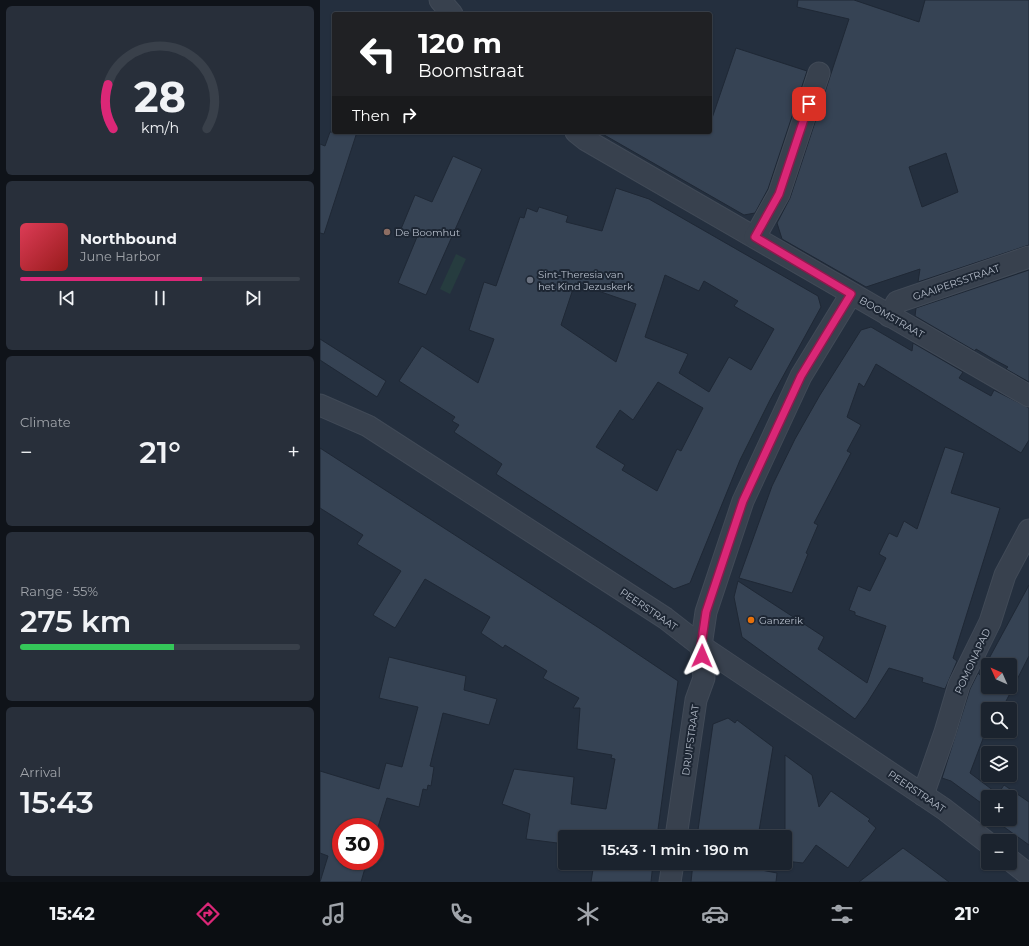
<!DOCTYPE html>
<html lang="en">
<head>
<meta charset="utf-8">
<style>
  body { margin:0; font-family:Montserrat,sans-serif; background:#282f3a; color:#f1f3f6; height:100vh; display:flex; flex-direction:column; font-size:15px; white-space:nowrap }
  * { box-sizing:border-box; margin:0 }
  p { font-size:13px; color:#a0a4aa }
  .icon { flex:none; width:22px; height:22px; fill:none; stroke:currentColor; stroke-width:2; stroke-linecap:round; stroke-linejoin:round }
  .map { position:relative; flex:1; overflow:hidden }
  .side { display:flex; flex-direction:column; gap:6px; padding:6px; background:#0f1319; width:320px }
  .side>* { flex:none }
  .hud { position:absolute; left:12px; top:12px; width:380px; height:122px; border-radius:4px; box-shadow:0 1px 3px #0004,0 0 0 1px #39404a; background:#202124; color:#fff; overflow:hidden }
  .needle { width:26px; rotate:315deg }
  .tools { position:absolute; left:661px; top:658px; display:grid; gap:8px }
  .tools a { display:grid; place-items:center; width:36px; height:36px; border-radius:4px; background:#1b232e; box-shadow:0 1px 3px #0004,0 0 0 1px #39404a; font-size:20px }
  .speed { position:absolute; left:12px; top:818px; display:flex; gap:8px; font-size:20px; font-weight:700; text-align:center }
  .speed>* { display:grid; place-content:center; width:52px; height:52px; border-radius:50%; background:#1b232e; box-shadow:0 1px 3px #0004,0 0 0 1px #39404a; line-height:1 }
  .speed .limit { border:6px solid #d22; background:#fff; color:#111 }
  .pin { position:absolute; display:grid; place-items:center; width:34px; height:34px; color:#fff; margin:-17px; border-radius:8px; box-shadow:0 2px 6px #0006 }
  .me { position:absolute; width:44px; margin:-22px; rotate:1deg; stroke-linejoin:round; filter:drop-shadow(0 0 3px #0008) }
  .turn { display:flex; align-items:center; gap:14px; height:84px; padding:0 20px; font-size:18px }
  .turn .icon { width:52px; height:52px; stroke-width:2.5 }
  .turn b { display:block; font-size:28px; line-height:34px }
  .then { display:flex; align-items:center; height:38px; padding:0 20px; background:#0003; gap:8px; font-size:15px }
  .big { font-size:30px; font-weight:600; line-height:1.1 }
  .side .widget { flex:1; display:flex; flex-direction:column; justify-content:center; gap:6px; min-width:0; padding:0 14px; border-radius:6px; background:#282f3a }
  .side .dial { align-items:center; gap:0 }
  .dial svg { height:104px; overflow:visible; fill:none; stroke:#39404a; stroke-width:7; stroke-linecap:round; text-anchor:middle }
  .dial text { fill:#f1f3f6; stroke:none }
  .song { display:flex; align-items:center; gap:12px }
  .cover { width:48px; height:48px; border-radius:6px; background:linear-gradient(135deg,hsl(350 70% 55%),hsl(0 70% 35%)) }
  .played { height:4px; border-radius:2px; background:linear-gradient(90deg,#db2777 65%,#39404a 65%) }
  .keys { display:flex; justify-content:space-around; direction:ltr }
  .heat { display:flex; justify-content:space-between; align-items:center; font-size:22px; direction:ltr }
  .charge { height:6px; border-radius:3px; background:linear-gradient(90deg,#34c759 55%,#39404a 0) }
  .trip { position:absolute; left:238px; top:830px; width:234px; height:40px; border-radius:4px; background:#1b232e; box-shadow:0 1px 3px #0004,0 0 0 1px #39404a; font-weight:600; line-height:40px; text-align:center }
  .tab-bar { display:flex; height:64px; justify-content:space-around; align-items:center; background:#0b0e12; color:#a0a4aa }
  .tab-bar .icon { width:28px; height:28px }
  .tab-bar .selected { color:#db2777 }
  .tab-bar b { font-size:18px; color:#f1f3f6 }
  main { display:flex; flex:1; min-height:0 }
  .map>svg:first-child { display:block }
  .green { fill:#263c3f }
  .building { fill:#364354; stroke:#1f2835; fill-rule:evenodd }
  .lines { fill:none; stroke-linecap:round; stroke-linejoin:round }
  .street-casing { stroke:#414a57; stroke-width:23 }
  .street { stroke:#38414e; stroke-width:21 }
  .route-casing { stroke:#8e194d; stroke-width:10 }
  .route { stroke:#db2777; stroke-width:7 }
  .education-dot { fill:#8d6e63; stroke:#1d2633; stroke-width:1.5 }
  .worship-dot { fill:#6b7280; stroke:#1d2633; stroke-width:1.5 }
  .food-dot { fill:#e8710a; stroke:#1d2633; stroke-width:1.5 }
  .labels { text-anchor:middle; stroke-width:4; stroke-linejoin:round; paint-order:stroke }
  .poi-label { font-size:10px; fill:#b4bcc9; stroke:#1d2633; text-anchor:start }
  .street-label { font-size:10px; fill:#b4bcc9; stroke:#1d2633 }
</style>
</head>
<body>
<main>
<section class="side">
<div class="widget dial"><svg viewBox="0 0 100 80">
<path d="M14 69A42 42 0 1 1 86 69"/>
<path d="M14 69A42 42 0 0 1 10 35" stroke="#db2777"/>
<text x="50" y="56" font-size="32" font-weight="700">28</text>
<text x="50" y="72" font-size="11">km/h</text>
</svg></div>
<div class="widget">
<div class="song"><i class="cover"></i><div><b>Northbound</b><p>June Harbor</p></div></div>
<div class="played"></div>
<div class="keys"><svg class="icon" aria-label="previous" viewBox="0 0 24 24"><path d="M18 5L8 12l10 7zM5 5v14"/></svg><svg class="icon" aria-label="pause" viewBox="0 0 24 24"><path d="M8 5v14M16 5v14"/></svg><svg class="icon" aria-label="next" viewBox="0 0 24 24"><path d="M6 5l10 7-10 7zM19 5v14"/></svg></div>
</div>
<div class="widget"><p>Climate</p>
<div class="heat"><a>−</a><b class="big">21°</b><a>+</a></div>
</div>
<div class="widget"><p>Range · 55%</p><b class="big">275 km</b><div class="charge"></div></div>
<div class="widget"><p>Arrival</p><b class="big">15:43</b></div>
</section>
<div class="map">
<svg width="709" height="882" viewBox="0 0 709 882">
  <rect width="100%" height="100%" fill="#242f3e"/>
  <!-- green -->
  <polygon class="green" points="136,254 146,259 130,294 120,289"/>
  <!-- building -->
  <g class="building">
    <path d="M478,0H534L599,22L605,0H709V245L598,282L600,269L546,287L462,239L457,223L470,198L529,19L477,7ZM626,153L638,192L602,207L589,167Z"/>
    <polygon points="416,48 487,71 448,189 435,213 424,215 279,132 390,132 390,124"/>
    <polygon points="10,132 37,132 4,234 0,233 0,144 5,146"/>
    <polygon points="133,156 162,169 106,295 78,283 97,237 81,229 95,195 112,202"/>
    <path d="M296,188L329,199L498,296L501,307L450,400L420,460L370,583L354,589L176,474L182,464L134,432L139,425L132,421L135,417L79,381L102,346L158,383L174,339L149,330L164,282L176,286L200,217L204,218L207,208L217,212L219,207L248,216L246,222L282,231ZM345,275L379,291L384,281L418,301L414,306L454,329L431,370L409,357L389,392L359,373L368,354L325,337ZM255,283L316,304L296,362L241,325ZM338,382L383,408L361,451L357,449L337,491L302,470L305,465L276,447L300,410L313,420Z"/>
    <polygon points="709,270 709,382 686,369 688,367 673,359 656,349 655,351 595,316 596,308"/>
    <polygon points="551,327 592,351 593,343 643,372 639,378 671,396 674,390 709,408 709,440 701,453 556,364 544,387 539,383 527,417 541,425 527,451 531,453 494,523 498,525 486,553 488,554 472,593 419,578 452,486 475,439 500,395 541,330"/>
    <polygon points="0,339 66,381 57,397 0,360"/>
    <polygon points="625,447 644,453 631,493 680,508 633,658 637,661 625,689 602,682 603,678 569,668 547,703 535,719 422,637 414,597 418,581 504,637 498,649 547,683 566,626 535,615 535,612 529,610 538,586 550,591 566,558 559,554 569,533 577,537 584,521 597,529"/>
    <polygon points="0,448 279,628 358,681 337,837 245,837 245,844 206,839 210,814 182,804 194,769 254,777 251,804 286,809 295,759 291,758 292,755 257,749 260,708 253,708 259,698 223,678 227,671 185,645 183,648 161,633 170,617 105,579 75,628 53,615 81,571 37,544 43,535 0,508"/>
    <path d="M709,585V656L682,709H668V731H673L670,738L664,736L650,773L678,794L684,785L709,802V845L673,819H690V797H668V808L631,781L622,778L650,689L658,673L660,675ZM668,665H690V687H668Z"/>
    <polygon points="69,657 146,676 144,690 177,699 169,725 123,713 110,766 114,767 111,786 108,785 107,790 103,789 99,807 67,798 58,827 21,827 21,861 47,861 41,882 0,882 8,856 0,853 0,771 59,789 66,763 82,767 98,707 59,698"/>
    <polygon points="408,718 415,723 417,720 453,747 438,837 377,837 393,724"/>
    <polygon points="465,755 492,775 499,807 511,791 550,819 548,821 556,828 528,868 496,845 483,863 465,861"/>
    <polygon points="583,848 605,864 629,882 539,882"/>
    <polygon points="274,863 333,863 331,882 271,882"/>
    <polygon points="373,863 404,863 457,873 456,882 371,882"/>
  </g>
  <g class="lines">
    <defs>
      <g id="street">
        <polyline points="120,0 132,14"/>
        <polyline points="256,132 266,140 709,396"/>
        <polyline points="435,237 459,194 499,73"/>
        <polyline points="569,316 577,302 709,257"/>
        <polyline points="0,405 48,426 345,618 381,646 624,809 668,843"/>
        <polyline points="603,795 625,732 639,685 670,622 685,575 709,530"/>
        <polyline points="356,837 376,700 384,678 381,646 386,612 423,501 481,376 531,294"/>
        <polyline points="690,860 709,875"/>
        <polyline points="350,882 353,863"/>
      </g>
    </defs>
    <!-- street casing -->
    <use href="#street" class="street-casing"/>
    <!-- street -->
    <use href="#street" class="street"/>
  </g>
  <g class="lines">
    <defs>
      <polyline id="route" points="382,656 381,646 386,612 423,501 481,376 531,294 435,237 459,194 489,104"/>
    </defs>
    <!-- route casing -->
    <use href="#route" class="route-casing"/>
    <!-- route -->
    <use href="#route" class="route"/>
  </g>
  <!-- markers -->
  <circle class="education-dot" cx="67" cy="232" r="4"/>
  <circle class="worship-dot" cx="210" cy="280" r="4"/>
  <circle class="food-dot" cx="431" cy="620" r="4"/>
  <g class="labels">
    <!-- poi labels -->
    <g class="poi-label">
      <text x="75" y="236">De Boomhut</text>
      <text x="218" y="278">Sint-Theresia van<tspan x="218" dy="12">het Kind Jezuskerk</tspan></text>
      <text x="439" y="624">Ganzerik</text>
    </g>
    <!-- street labels -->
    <g class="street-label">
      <text transform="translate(636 282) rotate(-19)" y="4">GAAIPERSSTRAAT</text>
      <text transform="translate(572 317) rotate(30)" y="4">BOOMSTRAAT</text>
      <text transform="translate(329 609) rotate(34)" y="4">PEERSTRAAT</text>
      <text transform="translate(652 661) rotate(-65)" y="4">POMONAPAD</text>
      <text transform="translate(370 740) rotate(-82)" y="4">DRUIFSTRAAT</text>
      <text transform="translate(597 791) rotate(34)" y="4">PEERSTRAAT</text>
    </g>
  </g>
</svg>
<div class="tools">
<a><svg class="needle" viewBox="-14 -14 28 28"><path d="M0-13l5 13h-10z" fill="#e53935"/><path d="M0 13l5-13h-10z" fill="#a0a4aa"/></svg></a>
<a><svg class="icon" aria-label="search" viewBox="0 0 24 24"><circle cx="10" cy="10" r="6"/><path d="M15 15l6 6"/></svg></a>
<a><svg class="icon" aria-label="layers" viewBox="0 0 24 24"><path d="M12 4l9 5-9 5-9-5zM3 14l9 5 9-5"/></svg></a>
<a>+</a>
<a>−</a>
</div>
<div class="speed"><div class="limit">30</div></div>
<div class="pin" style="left:489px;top:104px;background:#d93025"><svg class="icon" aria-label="arrive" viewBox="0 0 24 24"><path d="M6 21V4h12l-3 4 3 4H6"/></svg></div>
<svg class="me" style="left:382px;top:656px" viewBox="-20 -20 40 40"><path d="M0-17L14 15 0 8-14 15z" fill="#db2777" stroke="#fff" stroke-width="4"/></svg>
<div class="trip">15:43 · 1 min · 190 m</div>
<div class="hud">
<div class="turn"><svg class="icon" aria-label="left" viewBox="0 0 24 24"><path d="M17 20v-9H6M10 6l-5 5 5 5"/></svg><div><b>120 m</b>Boomstraat</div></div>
<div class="then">Then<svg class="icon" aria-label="right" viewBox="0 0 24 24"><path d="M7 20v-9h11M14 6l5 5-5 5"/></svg></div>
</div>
</div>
</main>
<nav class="tab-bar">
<b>15:42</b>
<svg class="icon selected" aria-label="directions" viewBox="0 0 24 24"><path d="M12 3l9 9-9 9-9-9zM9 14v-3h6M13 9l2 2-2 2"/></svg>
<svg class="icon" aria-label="music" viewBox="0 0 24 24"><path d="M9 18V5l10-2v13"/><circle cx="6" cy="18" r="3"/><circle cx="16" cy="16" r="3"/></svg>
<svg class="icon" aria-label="phone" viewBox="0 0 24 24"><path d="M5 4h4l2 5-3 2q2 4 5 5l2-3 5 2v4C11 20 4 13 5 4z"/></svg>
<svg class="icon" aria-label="climate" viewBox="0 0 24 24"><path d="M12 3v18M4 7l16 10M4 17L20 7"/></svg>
<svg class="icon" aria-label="car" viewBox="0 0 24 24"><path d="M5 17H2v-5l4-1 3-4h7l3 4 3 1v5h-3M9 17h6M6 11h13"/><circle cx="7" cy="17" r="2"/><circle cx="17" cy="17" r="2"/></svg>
<svg class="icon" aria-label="filters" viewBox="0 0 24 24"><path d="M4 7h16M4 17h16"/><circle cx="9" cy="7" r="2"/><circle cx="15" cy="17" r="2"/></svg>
<b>21°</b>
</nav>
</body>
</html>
